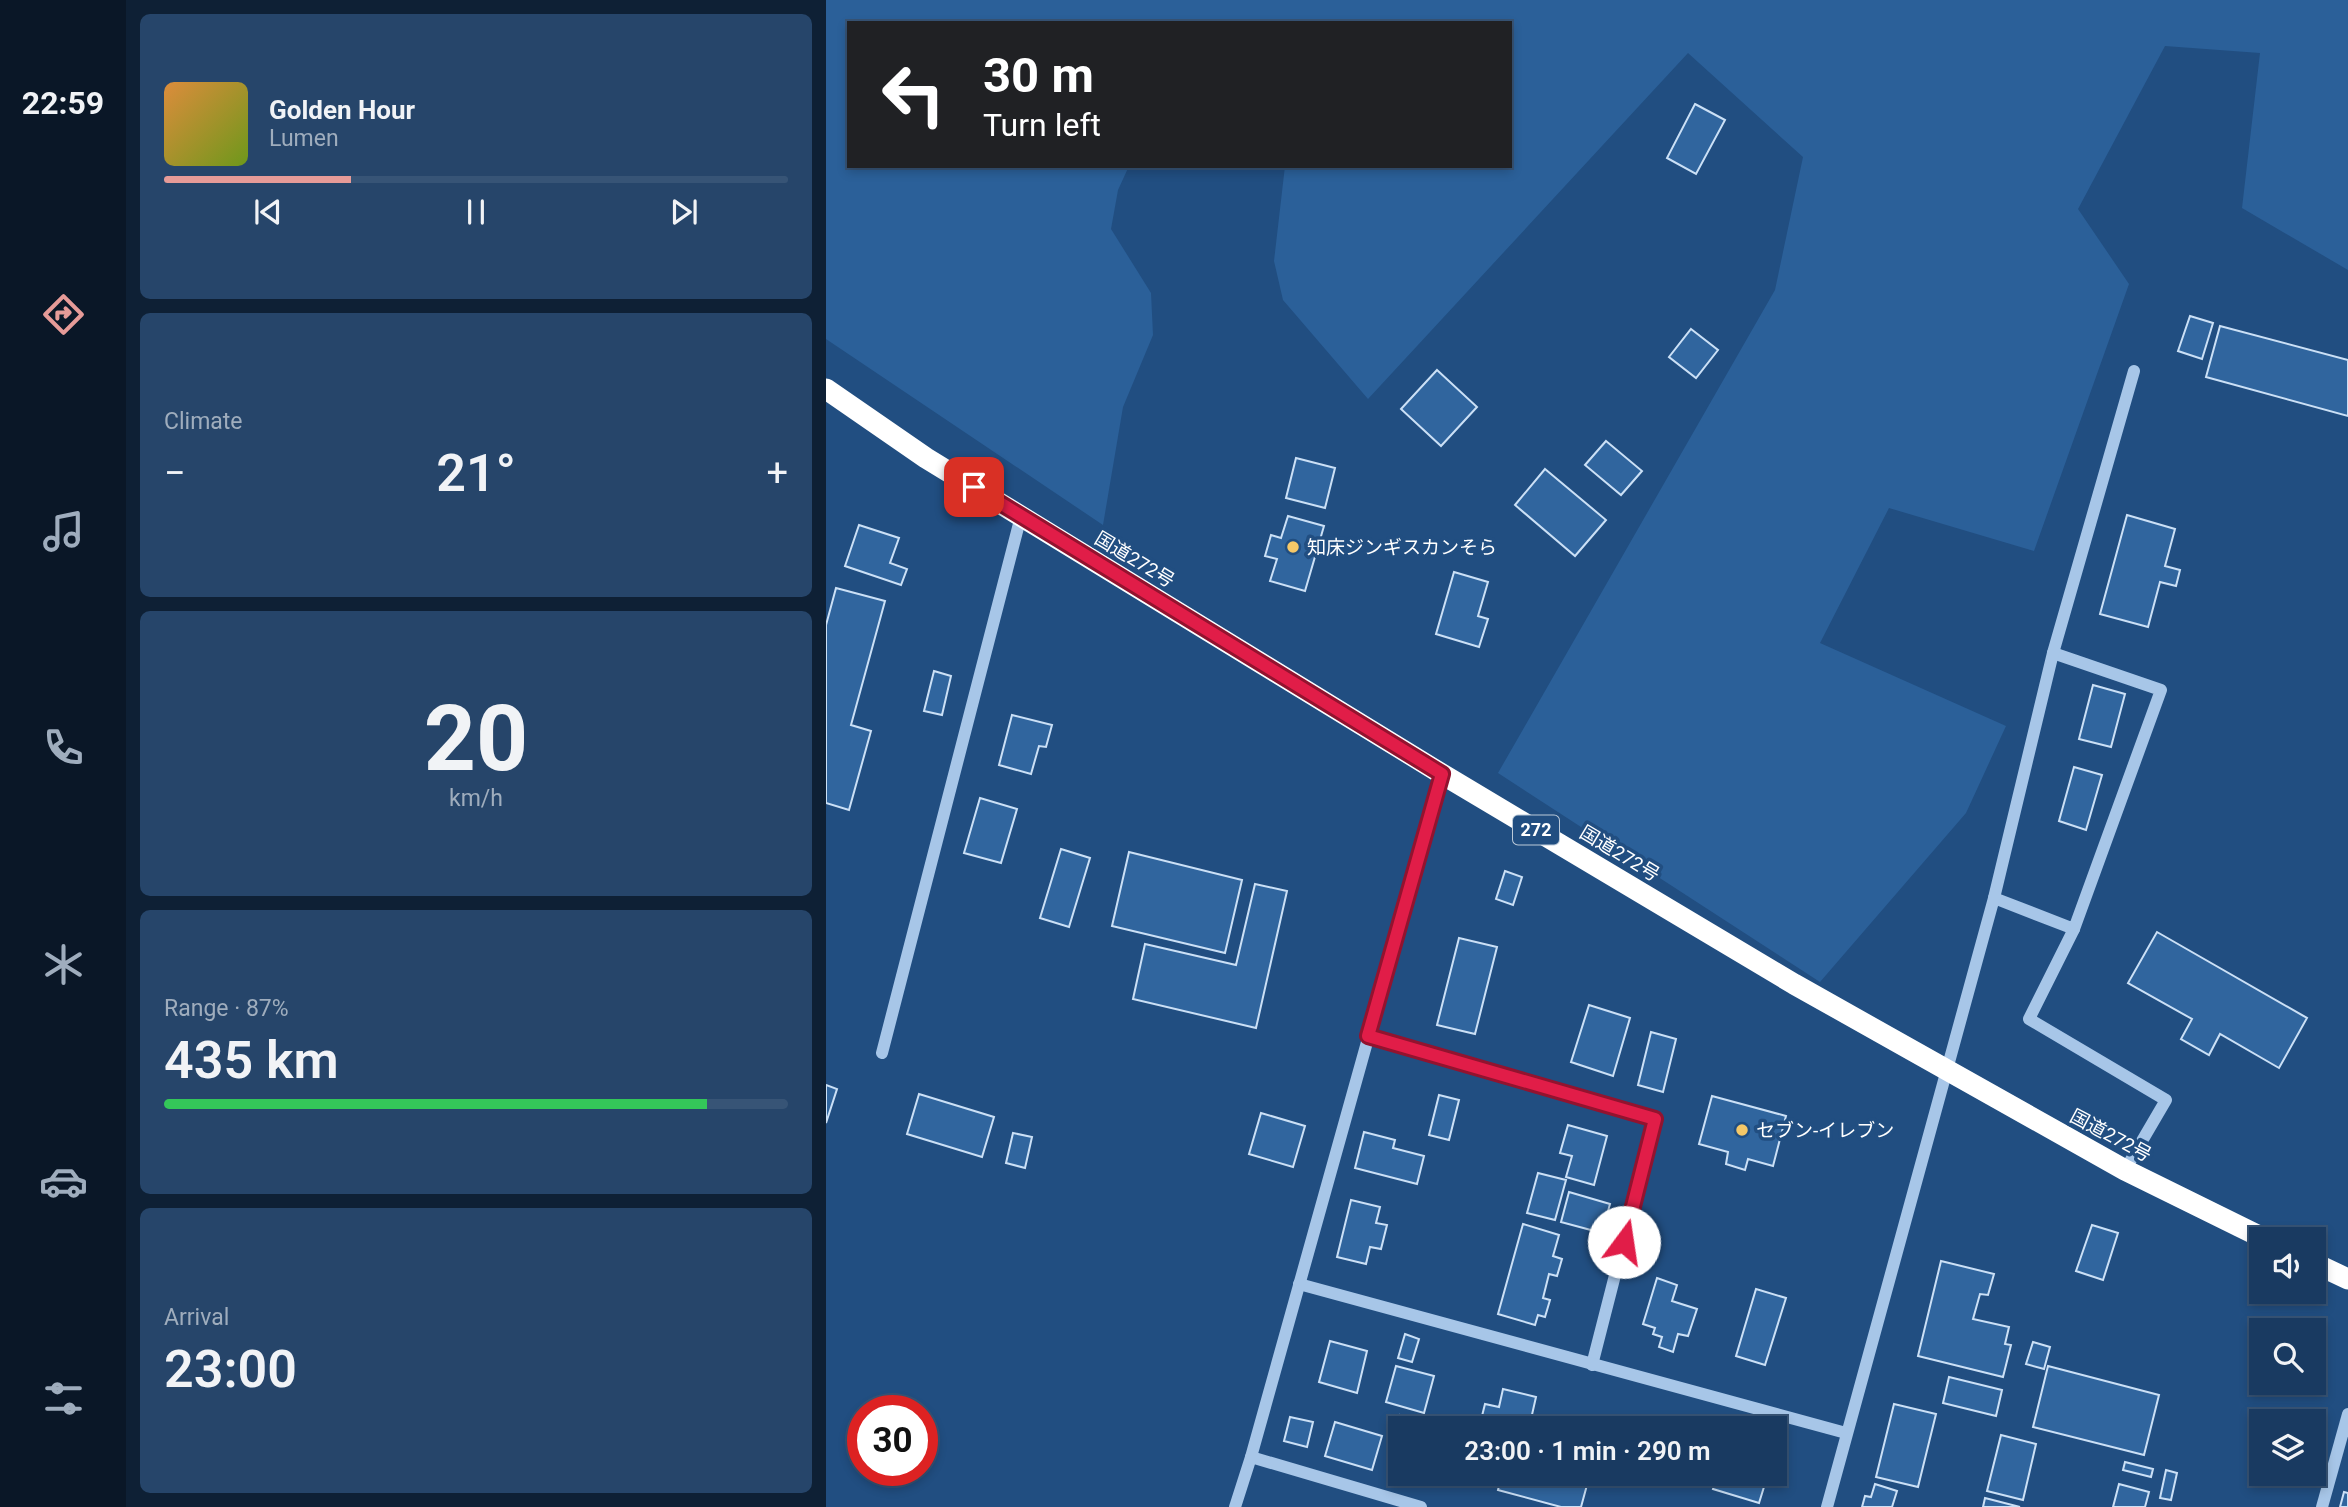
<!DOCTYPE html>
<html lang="en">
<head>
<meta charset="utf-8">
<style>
  body { margin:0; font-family:Roboto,"Noto Sans JP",sans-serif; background:#26456a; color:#f1f3f6; height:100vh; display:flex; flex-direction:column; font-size:26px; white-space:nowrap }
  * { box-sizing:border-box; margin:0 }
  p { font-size:23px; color:#9fadbd }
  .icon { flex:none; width:38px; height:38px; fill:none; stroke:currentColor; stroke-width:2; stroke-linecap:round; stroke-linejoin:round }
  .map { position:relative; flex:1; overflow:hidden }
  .side { display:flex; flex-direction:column; gap:14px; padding:14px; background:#0e2035; width:700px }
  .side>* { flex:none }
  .top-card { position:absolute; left:21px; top:21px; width:665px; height:147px; border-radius:0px; box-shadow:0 4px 10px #0003,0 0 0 2px #375476; background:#202124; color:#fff; overflow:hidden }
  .fabs { position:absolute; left:1423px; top:1227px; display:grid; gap:14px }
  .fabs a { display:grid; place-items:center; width:77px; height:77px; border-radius:0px; background:#193a61; box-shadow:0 4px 10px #0003,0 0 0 2px #375476; font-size:35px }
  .speed { position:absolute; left:21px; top:1395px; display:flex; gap:14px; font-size:35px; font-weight:700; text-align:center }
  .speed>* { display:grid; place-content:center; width:91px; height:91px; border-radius:50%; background:#193a61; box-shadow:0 4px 10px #0003,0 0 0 2px #375476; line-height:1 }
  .speed .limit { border:10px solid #d22; background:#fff; color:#111 }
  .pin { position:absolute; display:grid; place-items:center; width:60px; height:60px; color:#fff; margin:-30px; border-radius:14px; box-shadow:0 4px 10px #0006 }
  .me { position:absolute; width:77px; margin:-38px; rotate:14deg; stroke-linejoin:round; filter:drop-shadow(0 0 5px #0008) }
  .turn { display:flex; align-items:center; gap:24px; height:147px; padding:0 21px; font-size:32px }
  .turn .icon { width:91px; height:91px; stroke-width:2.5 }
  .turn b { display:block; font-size:49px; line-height:60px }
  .big { font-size:52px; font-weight:600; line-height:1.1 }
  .side .widget { flex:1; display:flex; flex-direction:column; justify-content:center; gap:10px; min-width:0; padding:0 24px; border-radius:10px; background:#26456a }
  .side .dial { align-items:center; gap:0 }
  .dial b { font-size:91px; line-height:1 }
  .song { display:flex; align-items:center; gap:21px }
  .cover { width:84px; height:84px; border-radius:10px; background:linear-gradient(135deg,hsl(30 70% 55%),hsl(80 70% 35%)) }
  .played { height:7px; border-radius:4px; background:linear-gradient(90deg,#e69b98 30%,#375476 30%) }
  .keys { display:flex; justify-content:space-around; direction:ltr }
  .heat { display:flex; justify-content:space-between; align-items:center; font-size:38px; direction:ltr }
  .charge { height:10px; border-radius:5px; background:linear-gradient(90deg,#34c759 87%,#375476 0) }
  .trip { position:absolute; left:562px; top:1416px; width:399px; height:70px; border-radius:0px; background:#193a61; box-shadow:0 4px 10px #0003,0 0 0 2px #375476; font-weight:600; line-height:70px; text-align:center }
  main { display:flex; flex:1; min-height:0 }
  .menu { display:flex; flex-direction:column; width:126px; justify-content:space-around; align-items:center; background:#0a1727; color:#9fadbd }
  .menu .icon { width:49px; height:49px }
  .menu .selected { color:#e69b98 }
  .menu b { font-size:32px; color:#f1f3f6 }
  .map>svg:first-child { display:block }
  .green { fill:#2b6099 }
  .building { fill:#30659e; stroke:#cbe0f6; stroke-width:2 }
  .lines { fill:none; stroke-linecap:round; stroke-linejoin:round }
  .minor { stroke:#a7c6e8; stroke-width:12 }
  .highway { stroke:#fff; stroke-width:21 }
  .route-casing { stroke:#92132f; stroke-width:18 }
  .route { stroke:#e11d48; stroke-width:12 }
  .poi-dot { fill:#f5c868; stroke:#214e81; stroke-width:2.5 }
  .labels { text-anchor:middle; stroke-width:7; stroke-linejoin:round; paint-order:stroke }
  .shield { fill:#214e81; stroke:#bccad9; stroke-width:2 }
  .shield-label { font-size:18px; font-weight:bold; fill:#fff }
  .poi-label { font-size:19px; fill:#fff; stroke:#214e81; text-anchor:start }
  .street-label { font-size:19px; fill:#fff; stroke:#214e81 }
</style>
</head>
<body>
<main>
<nav class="menu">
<b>22:59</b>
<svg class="icon selected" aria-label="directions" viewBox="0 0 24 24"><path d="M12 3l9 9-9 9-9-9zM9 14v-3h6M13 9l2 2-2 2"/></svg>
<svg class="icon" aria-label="music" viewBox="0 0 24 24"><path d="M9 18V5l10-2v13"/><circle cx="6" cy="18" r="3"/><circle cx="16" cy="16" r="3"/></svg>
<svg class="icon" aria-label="phone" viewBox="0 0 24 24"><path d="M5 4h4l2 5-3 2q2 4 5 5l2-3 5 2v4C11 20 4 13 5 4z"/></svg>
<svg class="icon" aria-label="climate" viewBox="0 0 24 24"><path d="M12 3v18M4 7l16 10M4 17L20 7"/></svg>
<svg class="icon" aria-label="car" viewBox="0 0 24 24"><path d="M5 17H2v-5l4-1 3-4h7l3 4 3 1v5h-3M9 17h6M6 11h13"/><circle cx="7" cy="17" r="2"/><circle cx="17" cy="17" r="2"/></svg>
<svg class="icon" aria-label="filters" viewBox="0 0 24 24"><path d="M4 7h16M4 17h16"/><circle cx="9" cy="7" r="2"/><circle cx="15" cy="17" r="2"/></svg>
</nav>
<section class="side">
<div class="widget">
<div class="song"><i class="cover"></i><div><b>Golden Hour</b><p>Lumen</p></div></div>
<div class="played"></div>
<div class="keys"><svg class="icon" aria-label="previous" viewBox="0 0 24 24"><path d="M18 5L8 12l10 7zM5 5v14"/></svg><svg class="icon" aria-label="pause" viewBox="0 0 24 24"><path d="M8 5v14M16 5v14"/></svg><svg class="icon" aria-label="next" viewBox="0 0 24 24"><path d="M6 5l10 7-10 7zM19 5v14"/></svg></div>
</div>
<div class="widget"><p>Climate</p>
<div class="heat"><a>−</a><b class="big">21°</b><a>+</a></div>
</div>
<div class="widget dial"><b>20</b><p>km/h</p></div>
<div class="widget"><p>Range · 87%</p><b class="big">435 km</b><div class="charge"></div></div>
<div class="widget"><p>Arrival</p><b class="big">23:00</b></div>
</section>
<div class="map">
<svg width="1522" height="1507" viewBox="0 0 1522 1507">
  <rect width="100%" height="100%" fill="#214e81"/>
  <!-- green -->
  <polygon class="green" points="0,0 1522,0 1522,270 1416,208 1434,53 1339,46 1252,209 1303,284 1208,551 1063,508 994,643 1180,726 1140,813 994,982 672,773 949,290 977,157 862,53 542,399 457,300 448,261 459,166 684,166 684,23 23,23 23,166 303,166 292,190 285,229 325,293 327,335 297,407 277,525 0,339"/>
  <!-- building -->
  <g class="building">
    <polygon points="869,104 899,120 870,174 841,158"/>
    <polygon points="1364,316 1387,323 1376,359 1352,351"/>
    <polygon points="1394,326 1522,360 1522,416 1380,377"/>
    <polygon points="865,329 892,350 870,378 843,357"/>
    <polygon points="611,370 651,407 615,446 575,409"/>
    <polygon points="780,441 816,471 795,495 759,465"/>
    <polygon points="470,458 509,468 499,508 460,498"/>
    <polygon points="719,469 780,520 749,556 689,505"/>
    <polygon points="1301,515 1349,529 1339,566 1354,570 1350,586 1334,582 1322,627 1274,614"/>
    <polygon points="462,516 498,526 479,591 444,581 451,559 439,556 445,535 455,538"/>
    <polygon points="33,525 73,538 64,563 81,569 75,585 19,566"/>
    <polygon points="628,572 662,582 652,616 662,619 653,647 610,634"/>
    <polygon points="10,588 59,601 25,725 45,731 23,810 0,803 0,625"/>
    <polygon points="108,671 125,676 116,715 98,711"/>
    <polygon points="1267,685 1299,694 1285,747 1253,739"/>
    <polygon points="186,715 226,725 220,747 213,746 205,774 173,765"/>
    <polygon points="1248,767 1276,775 1260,830 1233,821"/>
    <polygon points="154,798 191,809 175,863 138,853"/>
    <polygon points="235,849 264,858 243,927 214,918"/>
    <polygon points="303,852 416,880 399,953 286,926"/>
    <polygon points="679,871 696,877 687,905 670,899"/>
    <polygon points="429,884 461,891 430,1028 307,999 319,944 410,965"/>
    <polygon points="1331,932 1481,1018 1453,1068 1394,1034 1383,1055 1355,1039 1366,1019 1302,983"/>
    <polygon points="633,938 671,947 649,1034 611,1025"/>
    <polygon points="763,1005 804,1018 787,1076 745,1062"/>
    <polygon points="825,1032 850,1039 837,1092 812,1085"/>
    <polygon points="0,1085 11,1089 0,1123"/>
    <polygon points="93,1094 168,1117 156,1157 81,1134"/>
    <polygon points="613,1095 633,1100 623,1140 603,1135"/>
    <polygon points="886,1096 960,1116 947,1166 922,1159 919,1170 900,1164 902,1152 873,1144"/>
    <polygon points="435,1113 479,1126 467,1167 423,1154"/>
    <polygon points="742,1125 781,1136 768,1185 740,1177 746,1156 734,1153"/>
    <polygon points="538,1132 569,1140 567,1148 598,1156 591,1184 529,1168"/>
    <polygon points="187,1133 206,1137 199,1168 180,1163"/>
    <polygon points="712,1173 740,1180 729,1220 701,1213"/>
    <polygon points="743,1192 784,1204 776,1233 735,1222"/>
    <polygon points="525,1200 554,1207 550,1223 561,1225 555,1249 544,1247 540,1264 511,1257"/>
    <polygon points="697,1224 733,1235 727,1256 736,1259 731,1276 723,1274 717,1298 724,1300 719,1317 712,1315 709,1325 672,1314"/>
    <polygon points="1266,1225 1292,1233 1277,1280 1250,1271"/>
    <polygon points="1115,1261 1168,1274 1162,1295 1154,1294 1147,1319 1183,1327 1179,1344 1185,1345 1177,1377 1092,1356"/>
    <polygon points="831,1278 851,1285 846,1301 871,1309 862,1336 852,1334 847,1352 833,1347 836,1337 827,1334 829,1328 817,1324"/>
    <polygon points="930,1289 960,1298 939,1365 910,1356"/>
    <polygon points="579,1334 593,1339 586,1362 572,1358"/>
    <polygon points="504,1341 541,1351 531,1393 493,1382"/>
    <polygon points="1207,1342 1224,1347 1218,1369 1200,1364"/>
    <polygon points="570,1366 608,1376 598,1413 560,1402"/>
    <polygon points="1222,1366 1333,1395 1318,1455 1207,1427"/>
    <polygon points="1123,1377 1176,1390 1170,1416 1117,1403"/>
    <polygon points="677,1389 710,1397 703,1428 653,1428 659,1404 673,1407"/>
    <polygon points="1068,1404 1110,1414 1092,1487 1050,1477"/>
    <polygon points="574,1415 601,1422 599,1428 574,1428 574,1457 564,1455"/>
    <polygon points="464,1417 487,1422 481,1447 458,1441"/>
    <polygon points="509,1422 556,1436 546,1470 499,1456"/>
    <polygon points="1175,1435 1210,1444 1197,1500 1161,1491"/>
    <polygon points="1299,1462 1327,1469 1325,1477 1297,1470"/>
    <polygon points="1340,1470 1351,1473 1345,1500 1334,1498"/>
    <polygon points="676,1474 764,1474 755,1507 735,1507 672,1490"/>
    <polygon points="831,1474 868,1474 865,1484"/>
    <polygon points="892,1474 942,1474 933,1503 887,1489"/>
    <polygon points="1049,1484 1071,1491 1066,1507 1036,1507 1039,1496 1045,1497"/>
    <polygon points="1293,1484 1323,1492 1319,1507 1287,1507"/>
    <polygon points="1518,1492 1522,1493 1522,1507 1514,1507"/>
    <polygon points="1159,1498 1194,1507 1157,1507"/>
  </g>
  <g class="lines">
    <!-- minor -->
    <g class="minor">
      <polyline points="1168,898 1248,929 1335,690 1227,653"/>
      <polyline points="1248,929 1203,1019 1340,1100 1299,1170"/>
      <polyline points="542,1036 829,1119 766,1365"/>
      <polyline points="56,1053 195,516"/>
      <polyline points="473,1284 1020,1433"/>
      <polyline points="409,1507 425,1457"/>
      <polyline points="595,1507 425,1457 616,774"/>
      <polyline points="1001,1507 1168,898 1227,653 1308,371"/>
      <polyline points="1496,1507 1522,1414"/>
    </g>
    <!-- highway -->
    <g class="highway">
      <polyline points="0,389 100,458 616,774 968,984 1299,1170 1439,1239"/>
      <polyline points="1488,1263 1522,1279"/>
    </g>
  </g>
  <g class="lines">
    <defs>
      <polyline id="route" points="148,487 616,774 542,1036 829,1119 798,1242"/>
    </defs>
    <!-- route casing -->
    <use href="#route" class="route-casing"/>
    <!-- route -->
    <use href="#route" class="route"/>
  </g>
  <!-- markers -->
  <g class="poi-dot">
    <circle cx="467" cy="547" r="7"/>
    <circle cx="916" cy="1130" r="7"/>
  </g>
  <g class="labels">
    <!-- shield labels -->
    <rect class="shield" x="687" y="815.5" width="46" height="29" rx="5"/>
    <g class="shield-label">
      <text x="710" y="836">272</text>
    </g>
    <!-- poi labels -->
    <g class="poi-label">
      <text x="481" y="554">知床ジンギスカンそら</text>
      <text x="930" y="1137">セブン-イレブン</text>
    </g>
    <!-- street labels -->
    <g class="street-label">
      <text transform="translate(309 559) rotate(31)" y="7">国道272号</text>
      <text transform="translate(794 853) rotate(31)" y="7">国道272号</text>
      <text transform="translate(1285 1135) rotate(28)" y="7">国道272号</text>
    </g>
  </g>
</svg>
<div class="fabs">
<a><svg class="icon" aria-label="sound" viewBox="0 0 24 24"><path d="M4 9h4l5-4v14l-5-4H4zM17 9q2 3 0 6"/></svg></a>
<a><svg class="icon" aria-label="search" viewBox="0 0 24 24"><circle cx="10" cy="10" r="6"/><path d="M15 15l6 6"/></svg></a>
<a><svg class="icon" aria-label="layers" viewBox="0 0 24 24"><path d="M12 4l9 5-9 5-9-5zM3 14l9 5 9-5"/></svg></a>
</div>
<div class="speed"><div class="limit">30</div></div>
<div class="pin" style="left:148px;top:487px;background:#d93025"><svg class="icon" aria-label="arrive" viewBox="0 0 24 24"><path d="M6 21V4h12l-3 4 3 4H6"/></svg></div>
<svg class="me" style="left:798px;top:1242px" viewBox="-20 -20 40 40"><circle r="19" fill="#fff"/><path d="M0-13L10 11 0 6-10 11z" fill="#e11d48"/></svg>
<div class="trip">23:00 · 1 min · 290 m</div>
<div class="top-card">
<div class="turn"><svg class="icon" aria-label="left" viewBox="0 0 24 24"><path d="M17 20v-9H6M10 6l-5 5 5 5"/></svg><div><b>30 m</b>Turn left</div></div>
</div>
</div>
</main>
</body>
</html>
